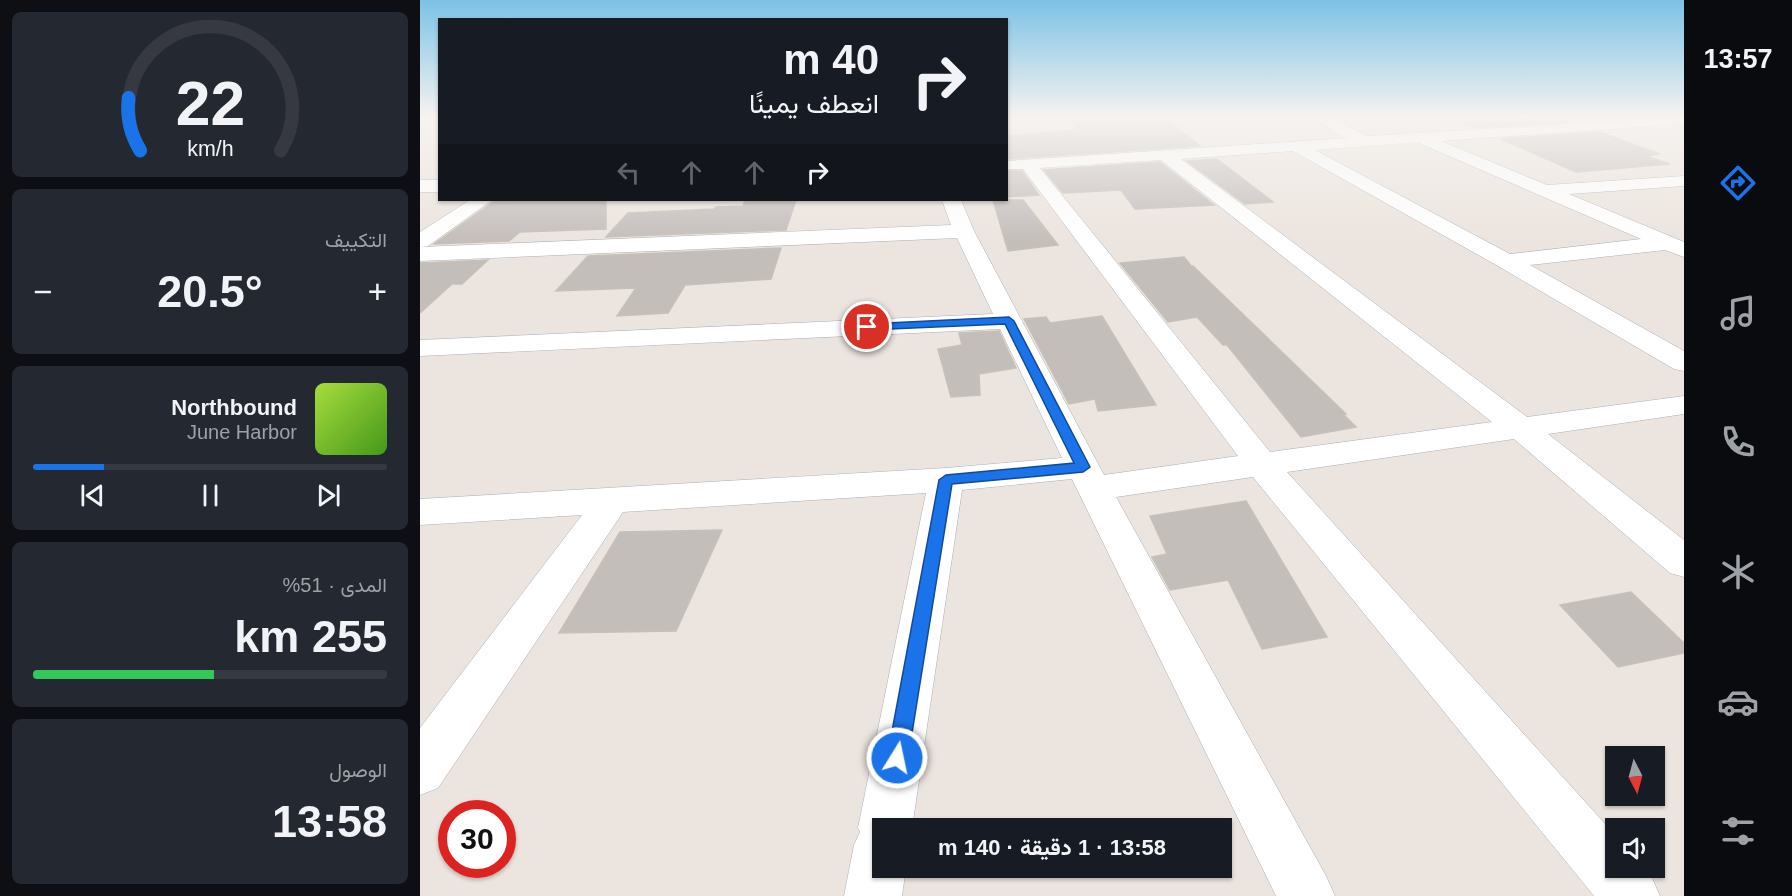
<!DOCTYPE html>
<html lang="ar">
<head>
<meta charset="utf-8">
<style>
  body { margin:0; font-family:Helvetica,Vazirmatn,sans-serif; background:#242831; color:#f1f3f6; direction:rtl; height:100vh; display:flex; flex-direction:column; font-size:22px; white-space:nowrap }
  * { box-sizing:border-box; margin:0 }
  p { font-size:20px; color:#9ea1a6 }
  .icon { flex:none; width:33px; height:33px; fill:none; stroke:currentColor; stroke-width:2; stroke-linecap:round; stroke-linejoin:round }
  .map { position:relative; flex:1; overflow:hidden; direction:ltr }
  .sheet { display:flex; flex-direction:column; gap:12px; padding:12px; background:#0d0f14; width:420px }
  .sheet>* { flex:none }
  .hud { position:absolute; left:18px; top:18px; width:570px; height:183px; border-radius:0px; box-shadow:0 2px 4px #0004; direction:rtl; background:#171b24; color:#f1f3f6; overflow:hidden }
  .needle { width:39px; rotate:174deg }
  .buttons { position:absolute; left:1185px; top:746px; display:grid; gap:12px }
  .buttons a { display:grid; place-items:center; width:60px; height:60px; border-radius:0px; background:#171b24; box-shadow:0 2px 4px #0004; font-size:30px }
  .speed { position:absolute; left:18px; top:800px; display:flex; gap:12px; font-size:30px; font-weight:700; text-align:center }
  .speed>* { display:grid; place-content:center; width:78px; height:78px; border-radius:50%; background:#171b24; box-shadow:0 2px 4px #0004; line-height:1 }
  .speed .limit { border:9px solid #d22; background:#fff; color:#111 }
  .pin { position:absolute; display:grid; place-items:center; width:51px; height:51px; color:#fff; margin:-26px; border:3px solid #fff; border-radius:50%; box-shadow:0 2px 6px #0007 }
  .me { position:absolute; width:66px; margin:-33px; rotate:10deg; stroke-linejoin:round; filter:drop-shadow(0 0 4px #0008) }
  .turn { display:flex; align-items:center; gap:21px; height:126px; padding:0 30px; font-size:27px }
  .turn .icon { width:78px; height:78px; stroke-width:2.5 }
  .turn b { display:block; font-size:42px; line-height:51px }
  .lanes { display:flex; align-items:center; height:57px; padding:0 30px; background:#0003; justify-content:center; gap:30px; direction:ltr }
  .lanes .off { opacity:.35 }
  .big { font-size:45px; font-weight:700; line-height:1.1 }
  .sheet .widget { flex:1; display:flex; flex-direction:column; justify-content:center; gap:9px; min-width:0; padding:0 21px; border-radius:9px; background:#242831 }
  .sheet .dial { align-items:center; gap:0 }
  .dial svg { height:156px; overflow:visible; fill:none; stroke:#363941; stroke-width:7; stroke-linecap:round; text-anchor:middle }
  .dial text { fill:#f1f3f6; stroke:none }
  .song { display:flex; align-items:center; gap:18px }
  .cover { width:72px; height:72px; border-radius:9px; background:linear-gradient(135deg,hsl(80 70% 55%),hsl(100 70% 35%)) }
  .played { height:6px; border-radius:3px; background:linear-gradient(90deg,#1a73e8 20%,#363941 20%) }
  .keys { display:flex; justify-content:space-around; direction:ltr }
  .heat { display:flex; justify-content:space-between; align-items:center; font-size:33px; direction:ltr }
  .charge { height:9px; border-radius:4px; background:linear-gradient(90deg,#34c759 51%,#363941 0) }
  .trip { position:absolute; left:452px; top:818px; width:360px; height:60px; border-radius:0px; background:#171b24; box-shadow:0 2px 4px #0004; font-weight:700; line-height:60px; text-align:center; direction:rtl }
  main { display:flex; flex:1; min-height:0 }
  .menu { display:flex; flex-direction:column; width:108px; justify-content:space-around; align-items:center; background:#090b0e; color:#9ea1a6 }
  .menu .icon { width:42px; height:42px }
  .menu .current { color:#1a73e8 }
  .menu b { font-size:27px; color:#f1f3f6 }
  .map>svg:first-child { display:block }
  .building { fill:#c4bebb; stroke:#c7c0b8; stroke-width:1.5 }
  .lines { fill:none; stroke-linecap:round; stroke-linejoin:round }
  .minor-casing { stroke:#abafb6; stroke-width:1 }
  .minor { fill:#fff; fill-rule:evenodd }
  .route { fill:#1a73e8; stroke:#114b97; stroke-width:1.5 }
</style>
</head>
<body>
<main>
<nav class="menu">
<b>13:57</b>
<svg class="icon current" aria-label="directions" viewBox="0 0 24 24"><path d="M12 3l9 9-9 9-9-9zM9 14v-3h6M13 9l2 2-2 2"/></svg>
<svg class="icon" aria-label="music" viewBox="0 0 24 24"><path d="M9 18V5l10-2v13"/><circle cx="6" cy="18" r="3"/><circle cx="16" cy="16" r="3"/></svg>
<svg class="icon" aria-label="phone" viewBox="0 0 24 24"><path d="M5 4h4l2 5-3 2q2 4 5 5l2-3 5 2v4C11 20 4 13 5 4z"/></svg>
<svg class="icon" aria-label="climate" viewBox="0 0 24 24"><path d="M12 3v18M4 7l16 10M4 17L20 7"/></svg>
<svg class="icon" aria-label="car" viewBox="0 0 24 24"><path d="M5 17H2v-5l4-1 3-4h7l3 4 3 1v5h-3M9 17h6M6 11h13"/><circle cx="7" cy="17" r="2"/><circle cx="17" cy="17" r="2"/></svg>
<svg class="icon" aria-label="filters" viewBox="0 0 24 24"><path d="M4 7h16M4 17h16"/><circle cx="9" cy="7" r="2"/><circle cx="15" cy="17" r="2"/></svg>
</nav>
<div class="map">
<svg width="1264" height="896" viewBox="0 0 1264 896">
  <rect width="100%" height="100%" fill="#ece4de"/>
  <!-- building -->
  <g class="building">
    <polygon points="648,117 744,117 780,146 586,159 586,136 658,130"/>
    <polygon points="1032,117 1138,117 1150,122 1055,127"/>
    <polygon points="1179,132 1240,154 1226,156 1250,164 1156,172 1081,139"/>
    <polygon points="797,159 853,202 825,204 767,161"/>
    <polygon points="740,162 794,205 715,209 701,190 643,193 624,170"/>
    <polygon points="586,171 602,171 619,195 586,197"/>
    <polygon points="94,200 186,200 186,229 100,232 89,241 14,244 73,202"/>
    <polygon points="325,200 376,200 366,230 186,237 208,213 294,209 296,207 323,206"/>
    <polygon points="573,200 603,200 638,245 588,251"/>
    <polygon points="361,248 351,279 265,285 248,313 197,316 216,288 136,291 168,256"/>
    <polygon points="764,257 772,267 773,266 926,414 923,414 936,427 881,437 807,345 803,345 777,317 748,322 700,263"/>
    <polygon points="68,260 42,284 32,284 0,313 0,263"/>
    <polygon points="682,316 736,405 678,411 675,399 649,404 604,319 626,317 630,323"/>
    <polygon points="579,331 596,368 559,374 560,395 531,397 518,349 542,345 539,333"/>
    <polygon points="826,501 907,637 842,649 808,580 750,590 732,557 747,554 730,516"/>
    <polygon points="302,530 256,631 139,633 200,532"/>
    <polygon points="1211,592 1264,643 1264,653 1198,667 1140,605"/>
  </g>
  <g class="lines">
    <defs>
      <g id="minor">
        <path d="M891,117H910L947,136L1264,117V124L1021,141L1127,185L1264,176V186L1149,194L1264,242V257L1245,250L1110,265L1264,351V371L1254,369L1078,266L873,151L761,159L1107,417L1264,396V414L1128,434L1264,540V577L1250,573L1094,439L867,472L1196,836V867H1224L1231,876L1240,896H1174L833,477L696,497L906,876L915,896H856L652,479L542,490L492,828H462V867H486L482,896H424L434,845L440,832L438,828L506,493L203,512L18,788L0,795V728L162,515L0,525V499L526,468L642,458L580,329L0,356V340L573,314L537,238L0,261V232L50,200H72L8,246L1,247L531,225L522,200H541L554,231L684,475L818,456L603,169H586V161L926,138ZM1000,142L1001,144L1221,239L1090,254L895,150ZM741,160L1072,422L850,452L620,168Z"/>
        <rect x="0" y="180" width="20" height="12"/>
      </g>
    </defs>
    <!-- minor casing -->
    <use href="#minor" class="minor-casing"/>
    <!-- minor -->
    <use href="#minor" class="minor"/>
  </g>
  <!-- sky -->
  <linearGradient id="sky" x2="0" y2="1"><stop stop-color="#7cc2e6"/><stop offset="0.48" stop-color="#f6f3f0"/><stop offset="1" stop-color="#f6f3f0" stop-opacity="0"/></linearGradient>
  <rect width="1264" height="243" fill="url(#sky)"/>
  <!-- route -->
  <polygon class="route" points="589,317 594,321 670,467 663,472 532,484 488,758 485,765 477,768 470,765 467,758 519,480 526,475 654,463 585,324 447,330 442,327 447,324"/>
</svg>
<div class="buttons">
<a><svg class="needle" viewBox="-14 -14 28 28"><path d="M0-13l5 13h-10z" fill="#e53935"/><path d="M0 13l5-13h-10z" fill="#9ea1a6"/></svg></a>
<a><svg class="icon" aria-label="sound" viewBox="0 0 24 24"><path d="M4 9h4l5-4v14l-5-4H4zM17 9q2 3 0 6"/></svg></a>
</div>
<div class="speed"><div class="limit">30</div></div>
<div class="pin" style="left:447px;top:327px;background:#d93025"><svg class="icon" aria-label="arrive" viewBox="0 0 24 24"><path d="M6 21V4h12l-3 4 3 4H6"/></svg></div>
<svg class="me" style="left:477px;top:758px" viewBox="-20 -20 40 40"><circle r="17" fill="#1a73e8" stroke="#fff" stroke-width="3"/><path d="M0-11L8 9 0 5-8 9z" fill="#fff"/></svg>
<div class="trip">13:58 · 1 دقيقة · 140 m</div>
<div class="hud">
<div class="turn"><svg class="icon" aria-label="right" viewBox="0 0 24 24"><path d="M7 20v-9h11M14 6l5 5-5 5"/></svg><div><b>40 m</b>انعطف يمينًا</div></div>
<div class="lanes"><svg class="icon off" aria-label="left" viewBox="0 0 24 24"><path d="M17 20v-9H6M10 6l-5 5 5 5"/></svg><svg class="icon off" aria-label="ahead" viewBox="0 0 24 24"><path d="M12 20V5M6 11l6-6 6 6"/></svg><svg class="icon off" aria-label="ahead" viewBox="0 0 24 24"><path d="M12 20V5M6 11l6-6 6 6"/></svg><svg class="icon" aria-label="right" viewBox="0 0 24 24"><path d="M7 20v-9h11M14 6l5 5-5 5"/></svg></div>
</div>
</div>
<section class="sheet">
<div class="widget dial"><svg viewBox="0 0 100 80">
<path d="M14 69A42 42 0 1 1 86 69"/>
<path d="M14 69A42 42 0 0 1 8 42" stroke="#1a73e8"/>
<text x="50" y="56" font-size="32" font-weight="700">22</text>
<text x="50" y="72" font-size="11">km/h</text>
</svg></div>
<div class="widget"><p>التكييف</p>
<div class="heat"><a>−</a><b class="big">20.5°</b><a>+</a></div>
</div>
<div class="widget">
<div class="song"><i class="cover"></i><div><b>Northbound</b><p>June Harbor</p></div></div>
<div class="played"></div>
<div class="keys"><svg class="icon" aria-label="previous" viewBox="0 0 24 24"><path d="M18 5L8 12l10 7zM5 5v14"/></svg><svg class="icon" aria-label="pause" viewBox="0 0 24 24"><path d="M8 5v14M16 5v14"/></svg><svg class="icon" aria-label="next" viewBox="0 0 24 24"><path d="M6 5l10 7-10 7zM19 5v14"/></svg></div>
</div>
<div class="widget"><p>المدى · 51%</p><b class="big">255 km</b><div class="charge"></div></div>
<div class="widget"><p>الوصول</p><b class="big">13:58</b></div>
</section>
</main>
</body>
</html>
